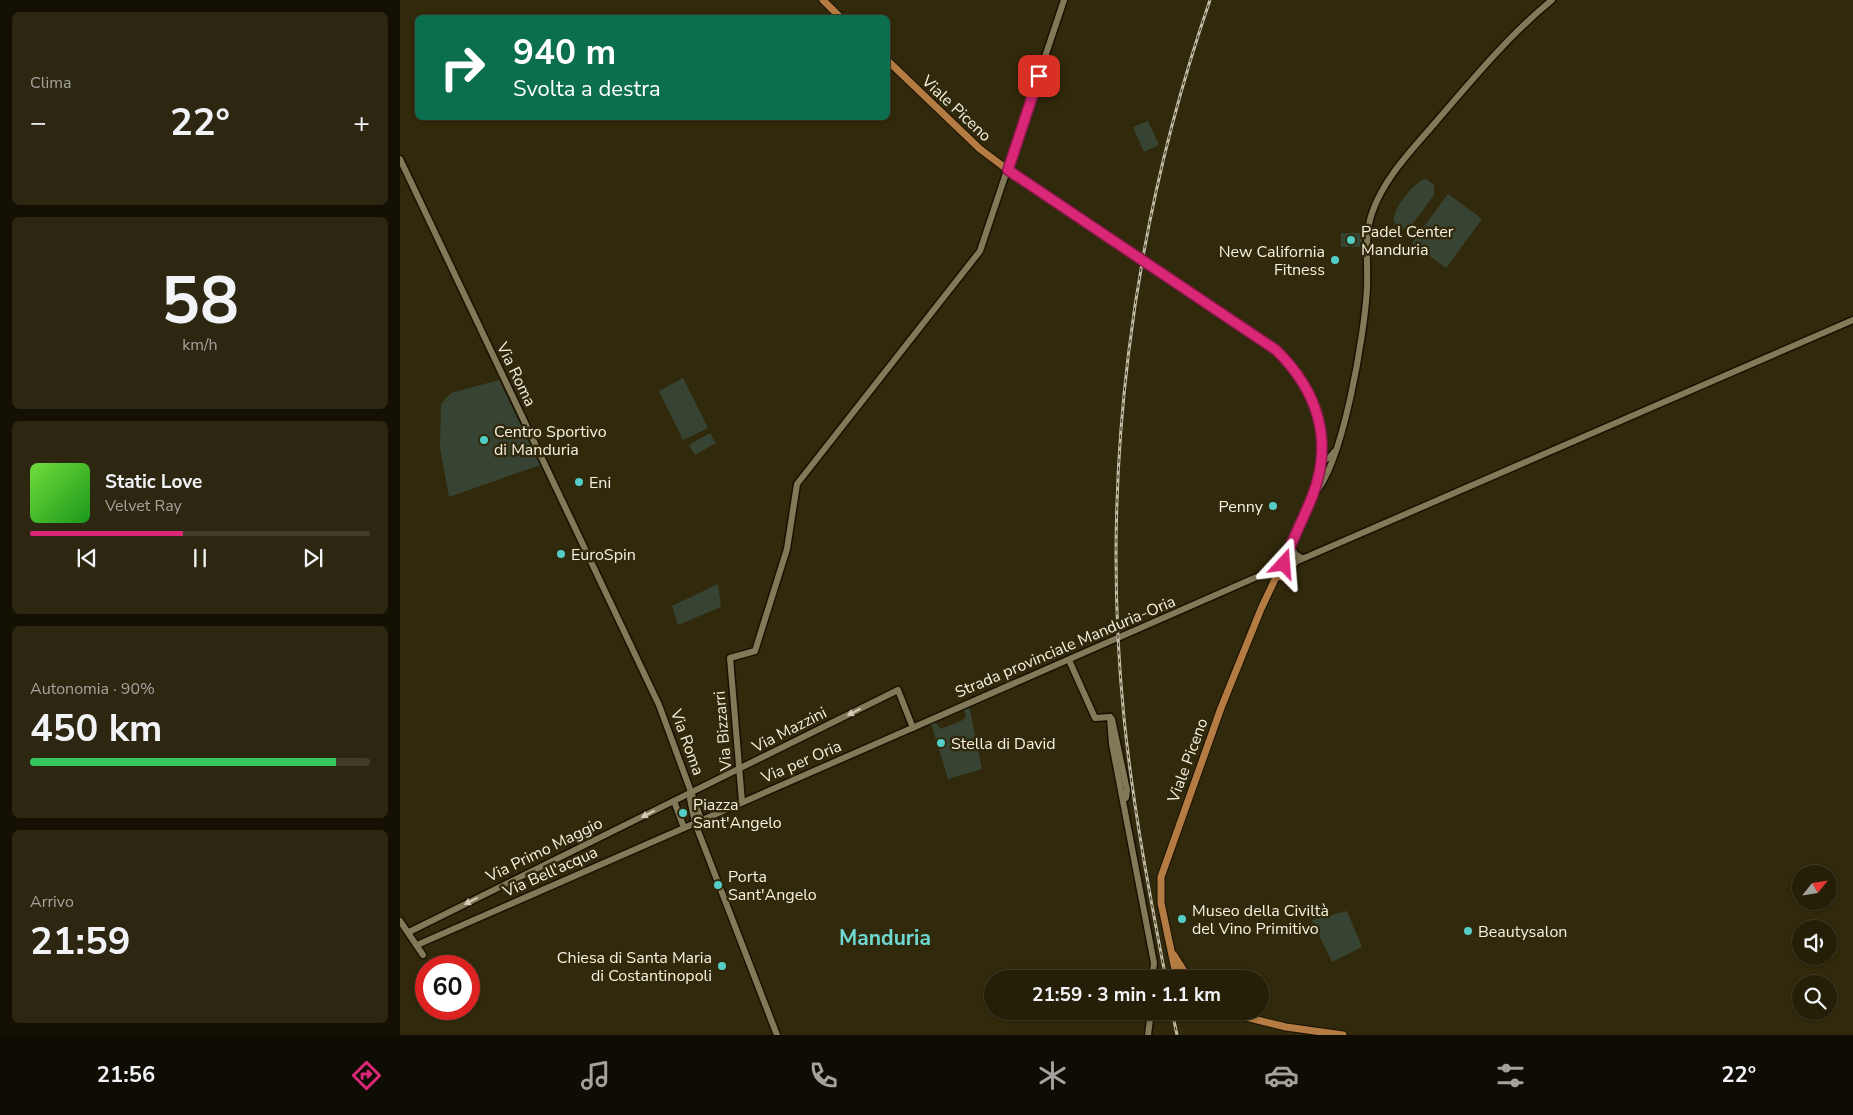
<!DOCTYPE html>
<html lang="it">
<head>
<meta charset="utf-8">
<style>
  body { margin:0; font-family:"Nunito Sans",sans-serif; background:#2d2712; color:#f1f3f6; height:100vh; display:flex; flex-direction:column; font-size:19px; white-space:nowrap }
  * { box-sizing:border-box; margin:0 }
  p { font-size:16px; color:#a3a29c }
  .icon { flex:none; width:28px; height:28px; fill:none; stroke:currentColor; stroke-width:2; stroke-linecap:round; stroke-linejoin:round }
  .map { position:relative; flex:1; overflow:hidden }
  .side { display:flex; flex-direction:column; gap:12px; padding:12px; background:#141104; width:400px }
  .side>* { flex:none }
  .banner { position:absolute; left:15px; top:15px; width:475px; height:105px; border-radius:8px; box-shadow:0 1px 4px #0004,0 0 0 1px #423d29; background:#0b6e4f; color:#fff; overflow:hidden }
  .needle { width:32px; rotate:60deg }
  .buttons { position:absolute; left:1392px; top:865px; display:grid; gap:10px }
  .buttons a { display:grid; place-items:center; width:45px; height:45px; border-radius:50%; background:#251f08; box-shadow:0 1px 4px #0004,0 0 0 1px #423d29; font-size:25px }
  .speed { position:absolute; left:15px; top:955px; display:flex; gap:10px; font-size:25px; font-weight:700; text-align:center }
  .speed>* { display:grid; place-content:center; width:65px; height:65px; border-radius:50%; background:#251f08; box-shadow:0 1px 4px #0004,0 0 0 1px #423d29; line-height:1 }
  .speed .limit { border:8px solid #d22; background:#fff; color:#111 }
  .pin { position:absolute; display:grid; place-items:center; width:42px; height:42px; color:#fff; margin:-21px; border-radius:10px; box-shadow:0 2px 8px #0006 }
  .me { position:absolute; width:55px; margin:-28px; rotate:19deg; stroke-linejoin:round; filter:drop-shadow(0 0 4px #0008) }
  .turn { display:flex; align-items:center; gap:18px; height:105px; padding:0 15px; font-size:22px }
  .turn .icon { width:65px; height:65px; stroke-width:2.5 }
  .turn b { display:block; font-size:35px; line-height:42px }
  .big { font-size:38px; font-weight:700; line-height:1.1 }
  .side .widget { flex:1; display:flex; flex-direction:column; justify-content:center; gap:8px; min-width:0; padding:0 18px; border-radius:8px; background:#2d2712 }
  .side .dial { align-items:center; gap:0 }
  .dial b { font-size:65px; line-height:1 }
  .song { display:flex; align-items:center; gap:15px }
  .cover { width:60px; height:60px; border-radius:8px; background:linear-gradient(135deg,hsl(100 70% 55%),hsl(120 70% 35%)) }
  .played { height:5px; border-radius:2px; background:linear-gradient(90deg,#db2777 45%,#423d29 45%) }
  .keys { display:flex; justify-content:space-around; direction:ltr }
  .heat { display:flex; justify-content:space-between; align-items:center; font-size:28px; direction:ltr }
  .charge { height:8px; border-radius:4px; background:linear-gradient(90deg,#34c759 90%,#423d29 0) }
  .trip { position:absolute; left:584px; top:970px; width:285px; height:50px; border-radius:25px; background:#251f08; box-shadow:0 1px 4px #0004,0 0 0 1px #423d29; font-weight:700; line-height:50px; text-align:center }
  .tabs { display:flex; height:80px; justify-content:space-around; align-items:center; background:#0f0c03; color:#a3a29c }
  .tabs .icon { width:35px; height:35px }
  .tabs .on { color:#db2777 }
  .tabs b { font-size:22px; color:#f1f3f6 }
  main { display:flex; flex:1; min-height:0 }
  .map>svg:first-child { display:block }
  .green { fill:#384433 }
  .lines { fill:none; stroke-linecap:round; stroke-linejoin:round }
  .secondary-casing { stroke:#191100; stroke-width:9 }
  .primary-casing { stroke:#191100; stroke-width:9 }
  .secondary { stroke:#827959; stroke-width:6 }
  .primary { stroke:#b47b43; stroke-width:7 }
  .rail-casing { stroke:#c1bca7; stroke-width:3 }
  .rail { stroke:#31290b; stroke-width:1; stroke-dasharray:4; stroke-linecap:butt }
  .primary-bridge-casing { stroke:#191100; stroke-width:9; stroke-linecap:butt }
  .primary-bridge { stroke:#b47b43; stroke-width:7 }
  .oneway { fill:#d3cdb8 }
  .route-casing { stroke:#8e194d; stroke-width:12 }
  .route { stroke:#db2777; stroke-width:9 }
  .poi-dot { fill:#54cdc7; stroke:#31290b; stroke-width:2 }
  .labels { text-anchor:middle; stroke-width:5; stroke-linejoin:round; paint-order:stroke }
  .street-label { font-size:16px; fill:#f6f1e0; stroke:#31290b }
  .poi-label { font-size:16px; fill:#f6f1e0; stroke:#31290b; text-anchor:start }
  .district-label { font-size:21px; font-weight:bold; fill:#6fdad4; stroke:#31290b }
</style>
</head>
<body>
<main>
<section class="side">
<div class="widget"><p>Clima</p>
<div class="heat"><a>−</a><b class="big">22°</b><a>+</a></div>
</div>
<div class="widget dial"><b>58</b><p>km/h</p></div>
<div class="widget">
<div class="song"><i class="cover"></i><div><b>Static Love</b><p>Velvet Ray</p></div></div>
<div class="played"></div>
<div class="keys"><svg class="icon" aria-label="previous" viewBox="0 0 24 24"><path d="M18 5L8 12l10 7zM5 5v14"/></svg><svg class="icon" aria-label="pause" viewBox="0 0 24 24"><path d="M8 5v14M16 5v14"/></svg><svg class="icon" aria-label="next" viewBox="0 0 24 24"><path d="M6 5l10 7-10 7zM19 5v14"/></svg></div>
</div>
<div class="widget"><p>Autonomia · 90%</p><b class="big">450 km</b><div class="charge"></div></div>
<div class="widget"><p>Arrivo</p><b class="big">21:59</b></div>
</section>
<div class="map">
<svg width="1453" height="1035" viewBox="0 0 1453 1035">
  <rect width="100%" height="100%" fill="#31290b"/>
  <!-- green -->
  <g class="green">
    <polygon points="748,121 759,145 744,152 733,127"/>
    <path d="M1026,179L1034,185V195L1011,226C1004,230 998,229 994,221C991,211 1015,180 1026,179Z"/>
    <polygon points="1048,194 1082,219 1046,268 1012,243"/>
    <rect x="941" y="233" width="21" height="14"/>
    <polygon points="283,378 308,428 283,440 259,391"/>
    <polygon points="99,380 140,465 49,497 40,448 41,404 51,393"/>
    <polygon points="310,433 316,443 295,455 289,445"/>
    <polygon points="318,584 321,607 278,625 272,606"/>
    <polygon points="569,706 582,769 548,779 531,723 535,722 541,729 563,720 566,717 564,708"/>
    <polygon points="947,911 962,947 932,962 912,920"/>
  </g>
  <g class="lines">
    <defs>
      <g id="secondary">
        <polyline points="0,159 259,705 301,819"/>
        <polyline points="921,462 930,457 934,452"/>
        <path d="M913,495C943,467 965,331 967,288C968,264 964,236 972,213C984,178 1011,151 1035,123C1072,80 1108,36 1152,0"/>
        <polyline points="891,545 895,554 902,558"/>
        <polyline points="886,566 1453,320"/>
        <polyline points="887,572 895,563"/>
        <polyline points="669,660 695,718 710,717"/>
        <polyline points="710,717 712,744 754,963 752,979"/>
        <polyline points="712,719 727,790 726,798"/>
        <polyline points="291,794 290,799 295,823 377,1035"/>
        <polyline points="274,801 284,828"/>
        <polyline points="342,802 330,658 355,651 387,549 397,484 580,251 664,0"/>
        <polyline points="0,921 23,955"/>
        <polyline points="9,932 498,690 513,728"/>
        <polyline points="17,945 875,569"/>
        <polyline points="748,1035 751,1011"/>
      </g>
      <g id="primary">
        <polyline points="423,0 441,18"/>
        <polyline points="488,61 580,149 608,170 738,256"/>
        <path d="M746,261C771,278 797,295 822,312C840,325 861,337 878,352C921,391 933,450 909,504C901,523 893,549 878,564"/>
        <circle cx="881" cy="570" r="7"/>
        <polyline points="774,955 789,979"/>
        <polyline points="777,979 761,903 761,877 821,708 861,609 877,575"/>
        <polyline points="821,1011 886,1027 943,1035"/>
      </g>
    </defs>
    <!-- secondary casing -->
    <use href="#secondary" class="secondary-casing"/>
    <!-- primary casing -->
    <use href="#primary" class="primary-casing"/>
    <!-- secondary -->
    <use href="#secondary" class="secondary"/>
    <!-- primary -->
    <use href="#primary" class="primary"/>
    <defs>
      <g id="rail">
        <path d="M766,979C749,892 733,806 724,718C700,477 731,229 810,0"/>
        <polyline points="772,1011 777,1035"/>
      </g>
    </defs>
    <!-- rail casing -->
    <use href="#rail" class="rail-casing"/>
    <!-- rail -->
    <use href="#rail" class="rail"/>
    <defs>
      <polyline id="primary-bridge" points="738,256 746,261"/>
    </defs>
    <!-- primary-bridge casing -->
    <use href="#primary-bridge" class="primary-bridge-casing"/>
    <!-- primary-bridge -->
    <use href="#primary-bridge" class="primary-bridge"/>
  </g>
  <!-- one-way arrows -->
  <defs><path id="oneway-solid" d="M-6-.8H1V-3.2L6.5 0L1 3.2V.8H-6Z" transform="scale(1.25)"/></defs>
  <g class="oneway">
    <use href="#oneway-solid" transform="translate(454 712) rotate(153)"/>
    <use href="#oneway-solid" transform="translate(248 814) rotate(153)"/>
    <use href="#oneway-solid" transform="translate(71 901) rotate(153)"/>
  </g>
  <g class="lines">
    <defs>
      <path id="route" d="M639,76L608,170L876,350C918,391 934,441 912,497C903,520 891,541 884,564"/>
    </defs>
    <!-- route casing -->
    <use href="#route" class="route-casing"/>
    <!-- route -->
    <use href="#route" class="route"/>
  </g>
  <!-- markers -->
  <g class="poi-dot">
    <circle cx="951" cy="240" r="5"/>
    <circle cx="935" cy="260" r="5"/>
    <circle cx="84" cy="440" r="5"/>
    <circle cx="179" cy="482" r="5"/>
    <circle cx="873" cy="506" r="5"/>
    <circle cx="161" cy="554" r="5"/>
    <circle cx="541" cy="743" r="5"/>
    <circle cx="283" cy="813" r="5"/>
    <circle cx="318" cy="885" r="5"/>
    <circle cx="782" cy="919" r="5"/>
    <circle cx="1068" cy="931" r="5"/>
    <circle cx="322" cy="966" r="5"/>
  </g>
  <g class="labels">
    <!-- street labels -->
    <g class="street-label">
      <text transform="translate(557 108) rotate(43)" y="6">Viale Piceno</text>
      <text transform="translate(117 374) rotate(64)" y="6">Via Roma</text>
      <text transform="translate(665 646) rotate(-23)" y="6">Strada provinciale Manduria-Oria</text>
      <text transform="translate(389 729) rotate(-27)" y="6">Via Mazzini</text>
      <text transform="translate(322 731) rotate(-95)" y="6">Via Bizzarri</text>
      <text transform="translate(288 742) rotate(70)" y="6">Via Roma</text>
      <text transform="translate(787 760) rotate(-70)" y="6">Viale Piceno</text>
      <text transform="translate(401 761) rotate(-23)" y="6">Via per Oria</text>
      <text transform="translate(144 849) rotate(-26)" y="6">Via Primo Maggio</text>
      <text transform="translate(150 871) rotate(-24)" y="6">Via Bell'acqua</text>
    </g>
    <!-- poi labels -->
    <g class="poi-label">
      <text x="961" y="237">Padel Center<tspan x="961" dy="18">Manduria</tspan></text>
      <text x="925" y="257" text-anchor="end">New California<tspan x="925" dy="18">Fitness</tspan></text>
      <text x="94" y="437">Centro Sportivo<tspan x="94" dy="18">di Manduria</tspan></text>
      <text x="189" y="488">Eni</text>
      <text x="863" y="512" text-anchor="end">Penny</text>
      <text x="171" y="560">EuroSpin</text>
      <text x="551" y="749">Stella di David</text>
      <text x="293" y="810">Piazza<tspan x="293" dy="18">Sant'Angelo</tspan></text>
      <text x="328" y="882">Porta<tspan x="328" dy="18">Sant'Angelo</tspan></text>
      <text x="792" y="916">Museo della Civiltà<tspan x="792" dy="18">del Vino Primitivo</tspan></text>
      <text x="1078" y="937">Beautysalon</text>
      <text x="312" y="963" text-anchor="end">Chiesa di Santa Maria<tspan x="312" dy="18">di Costantinopoli</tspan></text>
    </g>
    <!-- district labels -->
    <g class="district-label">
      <text x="485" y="945">Manduria</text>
    </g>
  </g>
</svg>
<div class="buttons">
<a><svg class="needle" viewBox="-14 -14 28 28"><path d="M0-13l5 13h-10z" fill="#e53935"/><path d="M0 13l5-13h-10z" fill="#a3a29c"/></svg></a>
<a><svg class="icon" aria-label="sound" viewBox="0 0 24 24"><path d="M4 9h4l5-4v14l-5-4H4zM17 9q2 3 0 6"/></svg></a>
<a><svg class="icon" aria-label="search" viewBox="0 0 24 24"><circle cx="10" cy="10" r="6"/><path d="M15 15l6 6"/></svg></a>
</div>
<div class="speed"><div class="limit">60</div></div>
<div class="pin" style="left:639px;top:76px;background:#d93025"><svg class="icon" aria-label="arrive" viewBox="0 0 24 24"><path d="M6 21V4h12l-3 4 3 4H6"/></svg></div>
<svg class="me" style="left:884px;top:564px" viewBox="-20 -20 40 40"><path d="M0-17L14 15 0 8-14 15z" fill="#db2777" stroke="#fff" stroke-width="4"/></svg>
<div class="trip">21:59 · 3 min · 1.1 km</div>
<div class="banner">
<div class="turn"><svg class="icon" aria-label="right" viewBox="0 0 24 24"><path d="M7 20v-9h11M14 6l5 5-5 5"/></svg><div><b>940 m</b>Svolta a destra</div></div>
</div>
</div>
</main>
<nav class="tabs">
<b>21:56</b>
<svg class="icon on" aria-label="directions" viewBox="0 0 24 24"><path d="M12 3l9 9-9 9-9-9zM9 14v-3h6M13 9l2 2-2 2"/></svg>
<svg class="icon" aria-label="music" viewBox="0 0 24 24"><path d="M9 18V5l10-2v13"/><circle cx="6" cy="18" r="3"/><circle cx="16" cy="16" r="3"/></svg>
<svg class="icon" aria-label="phone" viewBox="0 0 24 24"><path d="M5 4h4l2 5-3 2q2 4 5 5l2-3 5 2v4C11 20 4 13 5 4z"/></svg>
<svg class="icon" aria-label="climate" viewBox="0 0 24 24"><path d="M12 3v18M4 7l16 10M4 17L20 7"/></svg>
<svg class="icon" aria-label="car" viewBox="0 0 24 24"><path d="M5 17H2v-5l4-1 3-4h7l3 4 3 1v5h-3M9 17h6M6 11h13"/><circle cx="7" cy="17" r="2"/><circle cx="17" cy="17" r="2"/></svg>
<svg class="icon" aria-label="filters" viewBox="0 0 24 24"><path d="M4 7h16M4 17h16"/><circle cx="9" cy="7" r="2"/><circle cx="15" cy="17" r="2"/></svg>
<b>22°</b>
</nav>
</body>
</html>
